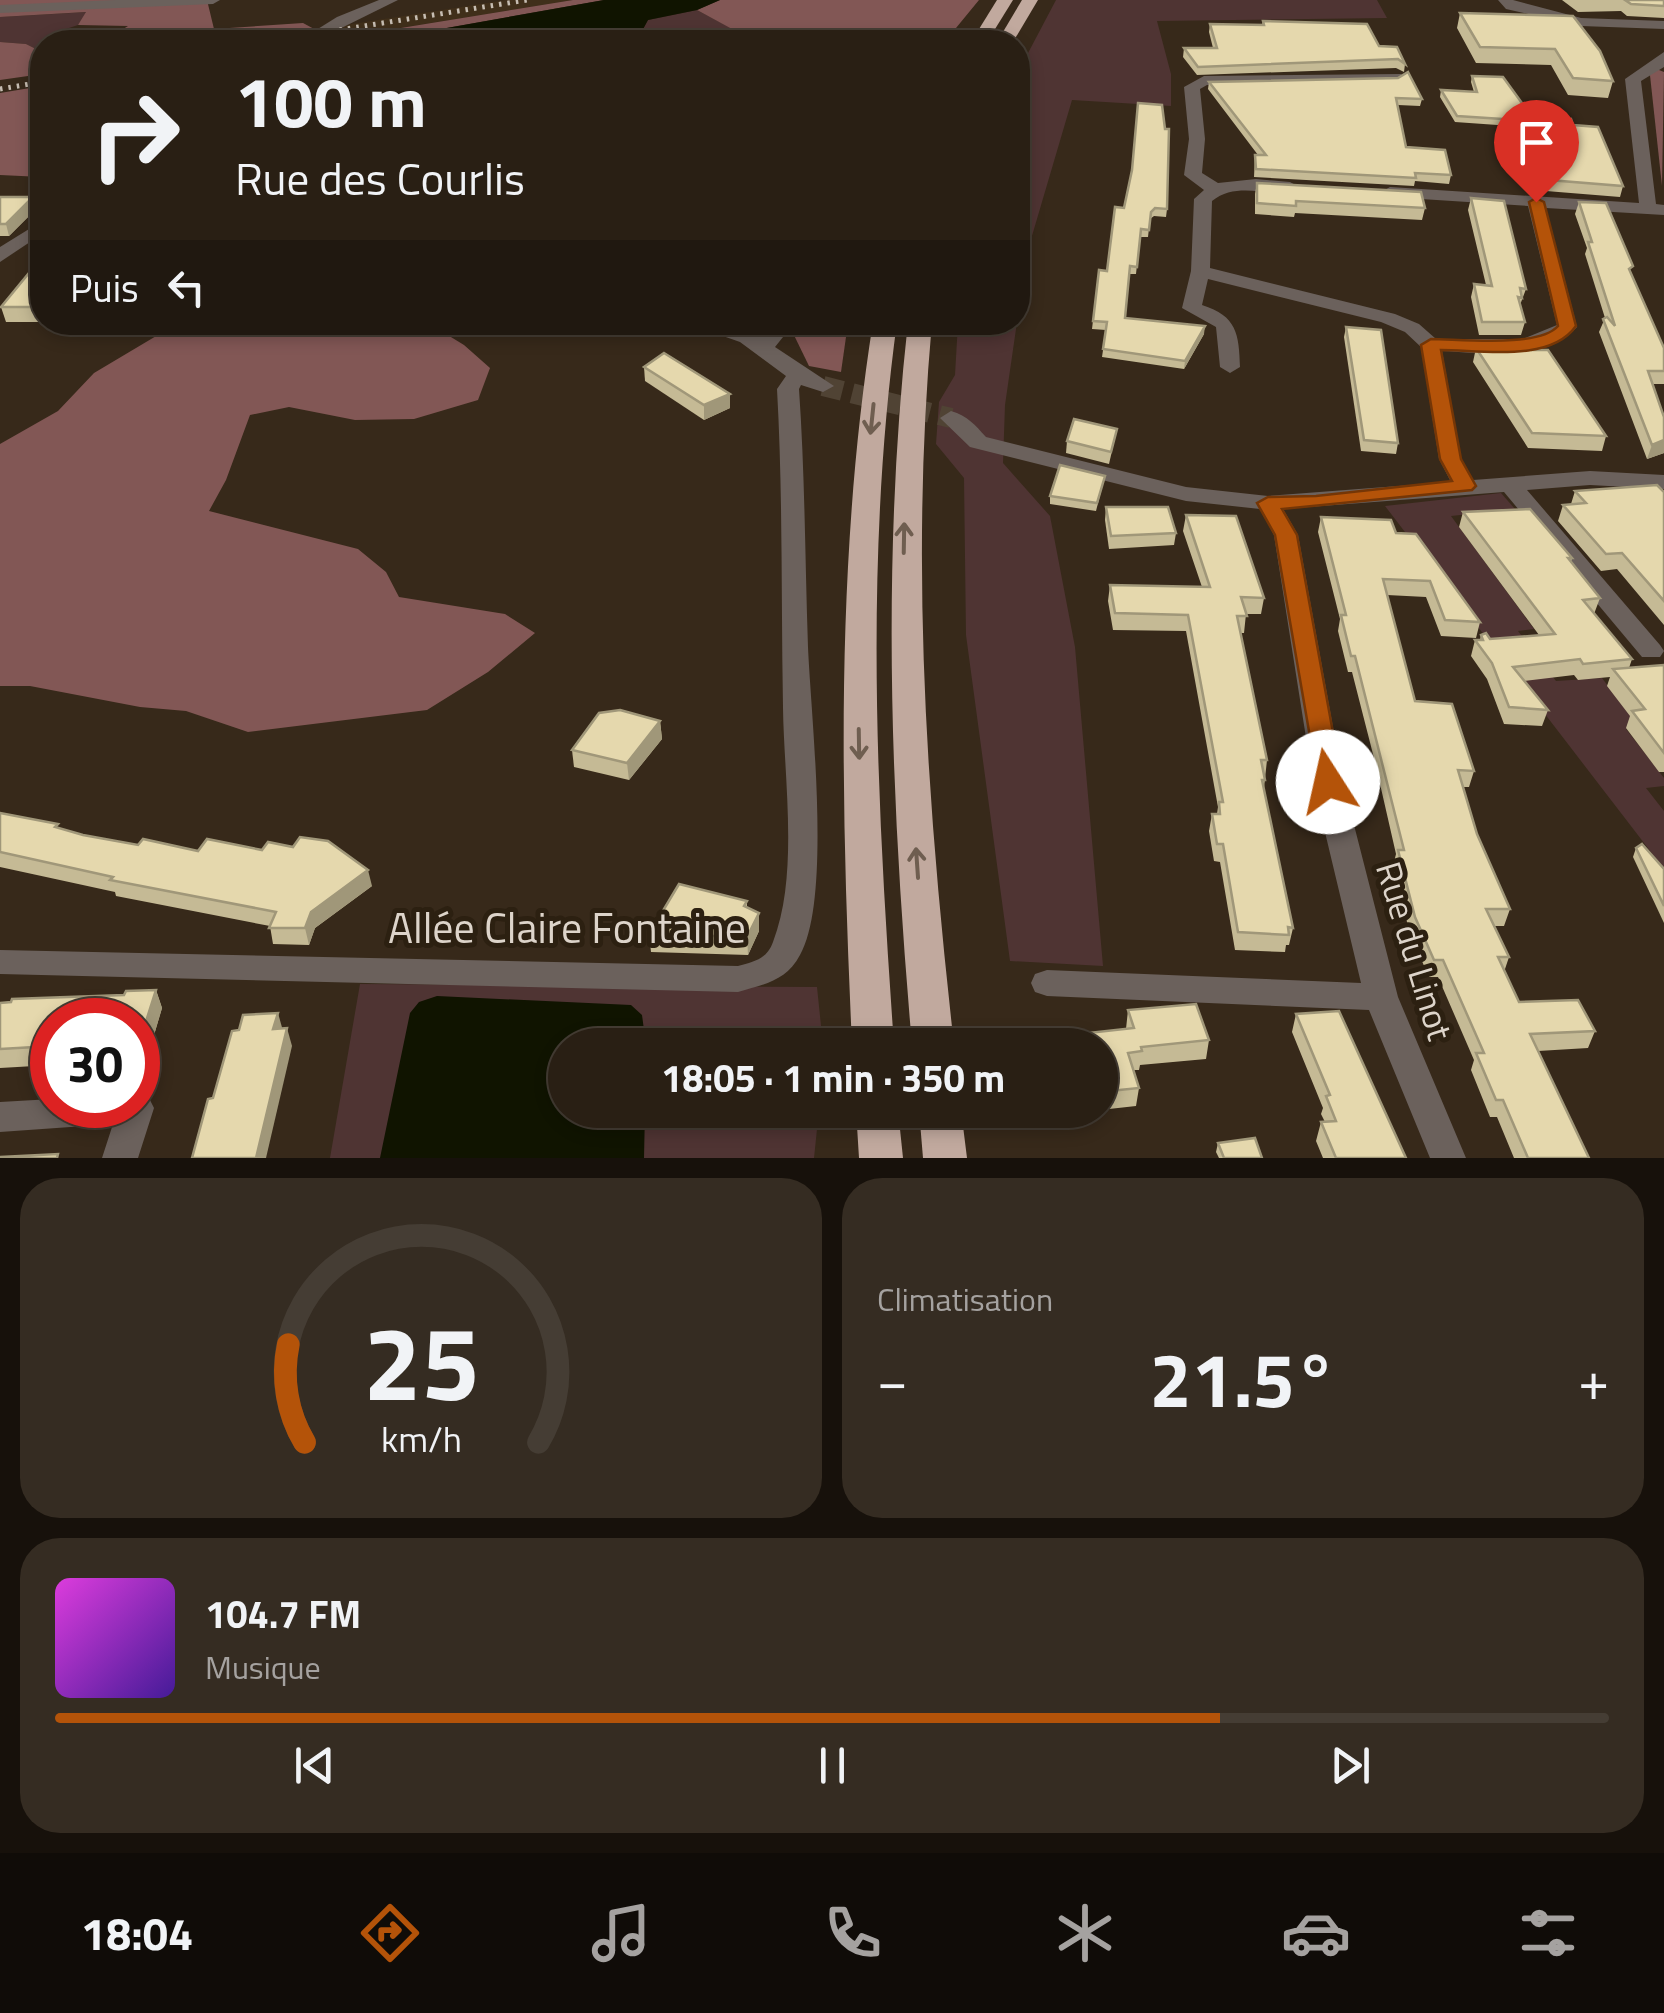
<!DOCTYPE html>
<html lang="fr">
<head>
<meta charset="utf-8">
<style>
  body { margin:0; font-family:"Titillium Web",sans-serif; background:#352c22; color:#f1f3f6; height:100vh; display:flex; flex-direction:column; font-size:38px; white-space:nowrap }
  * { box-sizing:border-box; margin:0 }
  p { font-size:32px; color:#a5a2a0 }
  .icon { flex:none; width:55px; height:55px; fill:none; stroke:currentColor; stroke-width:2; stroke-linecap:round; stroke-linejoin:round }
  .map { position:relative; height:1158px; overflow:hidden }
  .panel { display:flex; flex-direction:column; gap:20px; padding:20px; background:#17110b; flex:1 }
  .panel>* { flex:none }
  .top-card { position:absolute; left:30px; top:30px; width:1000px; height:305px; border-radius:40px; box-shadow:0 5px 15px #0003,0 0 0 2px #453d34; background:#291f14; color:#f1f3f6; overflow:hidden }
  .speed { position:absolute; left:30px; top:998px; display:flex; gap:20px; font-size:50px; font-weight:700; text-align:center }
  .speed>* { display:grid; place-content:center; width:130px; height:130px; border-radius:50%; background:#291f14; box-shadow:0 5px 15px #0003,0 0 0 2px #453d34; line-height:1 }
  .speed .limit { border:15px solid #d22; background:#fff; color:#111 }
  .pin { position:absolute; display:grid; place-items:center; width:85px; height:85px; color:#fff; margin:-102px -42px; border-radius:50% 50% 50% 0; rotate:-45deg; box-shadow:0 0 10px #0007 }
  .pin .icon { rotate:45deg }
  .me { position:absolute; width:110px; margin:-55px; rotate:350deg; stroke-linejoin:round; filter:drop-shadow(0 0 8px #0008) }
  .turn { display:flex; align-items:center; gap:35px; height:210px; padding:0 40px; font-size:45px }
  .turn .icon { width:130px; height:130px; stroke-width:2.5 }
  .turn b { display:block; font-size:70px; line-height:85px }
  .then { display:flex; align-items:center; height:95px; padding:0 40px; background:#0003; gap:20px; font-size:38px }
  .big { font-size:75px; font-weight:700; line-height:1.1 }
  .panel .widget { flex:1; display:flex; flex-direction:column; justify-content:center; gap:15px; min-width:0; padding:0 35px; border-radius:40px; background:#352c22 }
  .panel .dial { align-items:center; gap:0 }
  .dial svg { height:260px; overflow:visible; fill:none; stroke:#453d34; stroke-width:7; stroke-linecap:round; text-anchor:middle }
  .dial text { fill:#f1f3f6; stroke:none }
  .song { display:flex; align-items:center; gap:30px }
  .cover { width:120px; height:120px; border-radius:15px; background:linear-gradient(135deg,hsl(300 70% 55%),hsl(260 70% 35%)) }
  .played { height:10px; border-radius:5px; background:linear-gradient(90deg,#b45309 75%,#453d34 75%) }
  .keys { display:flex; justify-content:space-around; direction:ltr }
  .heat { display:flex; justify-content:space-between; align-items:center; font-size:55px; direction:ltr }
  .panel .tiles { flex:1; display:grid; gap:20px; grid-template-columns:1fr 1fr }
  .widget:last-child { grid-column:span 2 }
  .trip { position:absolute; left:548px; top:1028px; width:570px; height:100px; border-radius:50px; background:#291f14; box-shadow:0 5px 15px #0003,0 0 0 2px #453d34; font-weight:700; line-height:100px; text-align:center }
  .tabs { display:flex; height:160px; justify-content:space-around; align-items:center; background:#100c08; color:#a5a2a0 }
  .tabs .icon { width:70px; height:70px }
  .tabs .current { color:#b45309 }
  .tabs b { font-size:45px; color:#f1f3f6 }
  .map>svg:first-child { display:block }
  .built { fill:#402f1a }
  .green { fill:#4f3433 }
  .forest { fill:#825755 }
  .water { fill:#101400 }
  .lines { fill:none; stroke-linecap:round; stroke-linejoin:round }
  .minor-tunnel { stroke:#504334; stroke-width:20; stroke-dasharray:20 10; stroke-linecap:butt }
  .minor { fill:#6b615c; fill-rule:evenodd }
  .highway { fill:#c1a99e; fill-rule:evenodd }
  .rail { stroke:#c6bdb2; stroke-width:5; stroke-dasharray:2.5 6; stroke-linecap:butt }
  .wall { fill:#c5ba95 }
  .shaded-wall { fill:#a09779 }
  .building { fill:#e5d8ad; stroke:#a09779; stroke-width:2.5 }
  .oneway { stroke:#6f5e50 }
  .route { fill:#b45309; stroke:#753606; stroke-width:2.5 }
  .labels { text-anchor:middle; stroke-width:10; stroke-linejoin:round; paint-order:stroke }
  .street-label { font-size:35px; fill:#ddd4ca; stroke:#2c2011 }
  .near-street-label { font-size:42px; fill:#ddd4ca; stroke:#2c2011 }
</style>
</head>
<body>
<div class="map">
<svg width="1664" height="1158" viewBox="0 0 1664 1158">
  <rect width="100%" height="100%" fill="#37291a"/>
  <!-- built -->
  <polygon class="built" points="506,0 573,0 312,42 237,42"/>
  <!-- green -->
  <g class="green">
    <polygon points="1056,0 1377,0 1387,18 1157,21 1171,74 1171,106 1072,100 1029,246 1018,322 1018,72"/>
    <polygon points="697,10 733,29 700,42 652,42 642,31 648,20"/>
    <polygon points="88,12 78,25 66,29 101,36 117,33 121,42 42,42 42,52 26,44 0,42 0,17"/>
    <polygon points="1017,322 1005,405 1003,463 1050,516 1075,647 1103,966 1010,961 966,635 964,478 936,444 939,402 955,375 958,323"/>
    <polygon points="1501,493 1515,509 1451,516 1534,629 1518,631 1556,681 1602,678 1639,727 1626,729 1664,778 1664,786 1646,788 1664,811 1664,869 1385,506"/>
    <polygon points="360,984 817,987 823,1045 565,1045 565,1110 819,1110 814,1158 330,1158"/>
  </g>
  <!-- forest -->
  <g class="forest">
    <polygon points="0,0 207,0 214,29 303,23 316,30 237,42 121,42 117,33 128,26 78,25 86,12 0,17"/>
    <polygon points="573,0 604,0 368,42 335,42 333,39"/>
    <polygon points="720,0 979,0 956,28 950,42 700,42 732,29 697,10"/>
    <polygon points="0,42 26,44 42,52 42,74 0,80"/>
    <polygon points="1649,66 1664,72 1662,186"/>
    <polygon points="42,86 42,177 0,175 0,93"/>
    <polygon points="178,323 428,323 464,345 490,368 478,400 414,419 355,420 289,407 250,415 226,480 209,511 358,549 386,572 399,597 505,614 535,633 488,672 427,710 248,732 186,711 140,707 30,686 0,686 0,444 58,411 94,373"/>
    <polygon points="793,323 848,323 841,372 809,366 791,329"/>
  </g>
  <!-- water -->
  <g class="water">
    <polygon points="604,0 720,0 697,10 648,20 642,31 652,42 542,42 510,34 446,42 368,42"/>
    <polygon points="437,996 631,1005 642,1015 646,1045 565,1045 565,1110 645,1110 644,1158 380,1158 410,1013 419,1002"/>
  </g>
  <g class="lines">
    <!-- minor-tunnel -->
    <polyline class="minor-tunnel" points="823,386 951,418"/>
    <!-- minor -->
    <g class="minor">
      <polygon points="116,0 220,0 213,4 0,13 0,5"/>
      <polygon points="379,0 398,0 313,42 297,42 337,17"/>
      <polygon points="1498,0 1513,0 1581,18 1664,21 1664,29 1581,26 1506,9"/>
      <path d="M1664,52V67L1641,81L1656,204L1664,205V215L1546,208L1577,327C1546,363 1485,353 1442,351L1461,459L1473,480L1590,471L1664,475V489L1590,485L1527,490L1660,645L1664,651L1660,657H1642L1504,492L1283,509L1298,535L1343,782L1398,997L1466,1158H1430L1369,1010L1047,996L1035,992L1031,983L1035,974L1047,970L1361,983L1313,782L1274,535L1260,509L1186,501L970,447L940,418L951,411C968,416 975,425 986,437L1186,487L1268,496L1451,482L1439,459L1421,347L1405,332L1381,322L1208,279L1202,305C1237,316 1239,334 1240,367L1230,373L1220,367L1216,327L1182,308L1191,271L1194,199L1204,190L1184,175L1189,139L1184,87L1204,76L1401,74L1404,77L1396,82L1207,85L1200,89L1205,139L1202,173L1218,183L1256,179L1290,182L1299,187C1277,202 1240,178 1212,201L1210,268L1395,314L1419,324L1436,339H1523L1557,325L1528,206L1390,197L1381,192L1390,187L1639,203L1625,79Z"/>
      <polygon points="42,221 42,234 0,262 0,247"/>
      <path d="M683,322H720L762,337L775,322H795L775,347L834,386L823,392L801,385L799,389C805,475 805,560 808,647C811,717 832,899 800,955C786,981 765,984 738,992L0,974V950L738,966C754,962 767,959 773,942C799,875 784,780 783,708C781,601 783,495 777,389L786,376L740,342Z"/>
      <polygon points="138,1094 149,1098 154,1108 138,1158 102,1158 113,1124 0,1132 0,1102 52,1099 52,1105 138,1105"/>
    </g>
    <!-- highway -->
    <g class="highway">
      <polygon points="997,0 1013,0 987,42 971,42"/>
      <polygon points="1022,0 1038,0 1013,42 997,42"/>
      <path d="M873,322H897C864,564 877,803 894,1045H852C841,802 835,563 873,322Z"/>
      <path d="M908,322H932C910,565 927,804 954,1045H912C891,803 881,564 908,322Z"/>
      <polygon points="856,1110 898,1110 903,1158 859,1158"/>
      <polygon points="919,1110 961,1110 967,1158 923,1158"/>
    </g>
    <!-- rail -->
    <g class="rail">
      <polyline points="264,42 527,0"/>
      <polyline points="0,89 42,82"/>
    </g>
  </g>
  <!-- wall -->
  <g class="wall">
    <polygon points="1562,0 1664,0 1664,18 1627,16 1621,11 1578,12"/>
    <polygon points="1460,13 1573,16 1613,81 1608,98 1568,95 1551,65 1476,63 1457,28"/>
    <polygon points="1263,21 1379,46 1405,64 1404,72 1396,68 1197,75 1183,57 1184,48 1213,48 1209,32 1210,24 1262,25"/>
    <polygon points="1472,76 1535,121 1535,123 1573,125 1623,186 1620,197 1546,191 1524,133 1526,127 1455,122 1440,97 1441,90 1474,92 1471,82"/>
    <polygon points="1209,82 1422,99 1420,106 1398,105 1406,147 1451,175 1449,184 1415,181 1414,186 1254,177 1255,155 1258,155 1208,89"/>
    <polygon points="1257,183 1425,208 1422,220 1295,213 1294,217 1255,214 1255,194"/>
    <polygon points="0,197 37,208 9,236 0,236"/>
    <polygon points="1471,198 1526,289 1520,305 1525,322 1521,335 1479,335 1471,297 1474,284 1486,285 1468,210"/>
    <polygon points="1579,202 1631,274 1664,348 1664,384 1652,384 1664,417 1664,453 1647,459 1599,332 1605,318 1585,254 1587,248 1575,214"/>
    <polygon points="1115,207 1167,209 1166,217 1154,216 1150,219 1148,237 1140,237 1136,274 1129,274 1125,318 1204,334 1184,369 1102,357 1106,330 1092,329 1099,270 1107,271"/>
    <polygon points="42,263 40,322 6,322 1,307"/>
    <polygon points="1346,327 1398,443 1396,454 1361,451 1344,337"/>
    <polygon points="1487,343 1532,350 1606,436 1602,451 1528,448 1473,362 1476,348 1485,348"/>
    <polygon points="644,367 730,408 704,420 645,381"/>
    <polygon points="1117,429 1109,464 1066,453 1067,441"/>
    <polygon points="1105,476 1096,511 1050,504 1050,496"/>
    <polygon points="1575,491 1664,492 1664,625 1617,569 1601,571 1558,521 1563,505 1571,504"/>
    <polygon points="1106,507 1176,533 1174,545 1109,549 1105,520"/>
    <polygon points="1463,512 1572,558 1571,562 1600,598 1594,614 1632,659 1629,668 1664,665 1664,772 1659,772 1626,728 1630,716 1607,686 1610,677 1578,680 1574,675 1524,681 1548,710 1542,726 1504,724 1487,679 1471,656 1475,640 1480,640 1481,635 1490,639 1539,635 1459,527"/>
    <polygon points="1186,515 1264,598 1261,614 1246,614 1244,633 1240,633 1267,760 1264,788 1293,928 1289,945 1286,945 1285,952 1235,950 1220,862 1214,861 1209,831 1212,814 1217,814 1218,807 1186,631 1113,630 1108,601 1110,585 1202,587 1183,531"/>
    <polygon points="1321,517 1396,533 1480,622 1476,638 1441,636 1426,597 1387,595 1415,701 1474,771 1469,787 1463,787 1477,834 1510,909 1504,926 1494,926 1509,957 1504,972 1519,1002 1595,1031 1588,1048 1538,1051 1589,1158 1514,1158 1497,1117 1490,1117 1471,1070 1474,1060 1438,977 1429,977 1410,934 1393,866 1396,854 1375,762 1352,672 1348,672 1338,631 1340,619 1318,532"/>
    <polygon points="660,721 662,739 629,780 574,767 572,750"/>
    <polygon points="0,813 83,835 372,886 315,928 309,945 273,944 270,926 116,896 115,892 0,867"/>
    <polygon points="1636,848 1664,869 1664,923 1633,857"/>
    <polygon points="747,901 747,907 759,913 759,931 748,955 651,952 649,934"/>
    <polygon points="156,990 162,1008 149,1052 138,1053 138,1020 52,1020 52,1065 0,1068 0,1003 124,995"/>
    <polygon points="1128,1010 1209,1040 1206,1059 1140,1065 1139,1070 1134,1070 1139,1088 1136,1106 1100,1110 1100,1045 1060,1045 1061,1036 1126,1029"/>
    <polygon points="1296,1014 1406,1158 1323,1158 1316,1141 1321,1122 1325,1122 1321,1114 1323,1108 1292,1032"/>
    <polygon points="1218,1143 1262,1158 1219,1158 1216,1152"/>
  </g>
  <!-- shaded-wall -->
  <g class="shaded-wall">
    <polygon points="33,197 37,208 9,236 6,224"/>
    <polygon points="42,298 42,318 40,322 35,307"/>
    <polygon points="1205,326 1204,334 1184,369 1185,361"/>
    <polygon points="730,394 730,408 704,420 704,405"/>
    <polygon points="1664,440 1664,453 1647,459 1652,445"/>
    <polygon points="660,721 662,739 629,780 627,763"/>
    <polygon points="368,870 372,886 315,928 309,945 305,928 311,912"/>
    <polygon points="759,913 759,931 748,955 747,937"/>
    <polygon points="156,990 162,1008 149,1052 142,1034"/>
    <polygon points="278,1013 283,1031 273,1029"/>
    <polygon points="287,1028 292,1046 266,1158 256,1158"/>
  </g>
  <!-- building -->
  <g class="building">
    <polygon points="1625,0 1664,0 1664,6 1631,4"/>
    <polygon points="1460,13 1573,16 1600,51 1613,81 1573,78 1555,49 1480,47"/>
    <polygon points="1263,21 1367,24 1379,46 1397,47 1405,64 1398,59 1198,67 1184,48 1217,48 1210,24 1264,25"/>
    <polygon points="1408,72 1422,99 1396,98 1406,147 1445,150 1451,175 1415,173 1416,178 1256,169 1255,155 1266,155 1209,82 1398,78"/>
    <polygon points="1472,76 1503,77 1535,121 1457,116 1441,90 1477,92"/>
    <polygon points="1138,103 1162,105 1165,129 1169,129 1167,209 1155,208 1151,212 1149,230 1141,229 1137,267 1130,266 1125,318 1205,326 1185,361 1103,349 1107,322 1093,321 1099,270 1107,271 1115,207 1124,208 1132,170"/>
    <polygon points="1571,119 1573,125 1598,127 1623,186 1549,180 1527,122 1557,124"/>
    <polygon points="1257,183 1421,192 1425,208 1296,201 1296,206 1257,203"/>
    <polygon points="0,197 33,197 6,224 0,224"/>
    <polygon points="1471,198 1504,201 1526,289 1520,288 1522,298 1518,297 1525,322 1482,322 1474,284 1492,286"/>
    <polygon points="1579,202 1606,203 1633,266 1629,269 1664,348 1664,371 1648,371 1664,417 1664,440 1652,445 1603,319 1607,317 1615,326 1588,242 1592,242"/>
    <polygon points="42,263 42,298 35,307 1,307 29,273"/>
    <polygon points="1346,327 1381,330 1398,443 1364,440"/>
    <polygon points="1530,341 1532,350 1548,350 1606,436 1532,433 1476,348 1488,348 1487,343"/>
    <polygon points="664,353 730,394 704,405 644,367"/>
    <polygon points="1074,419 1117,429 1111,452 1067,441"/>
    <polygon points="1060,465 1105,476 1097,503 1050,496"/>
    <polygon points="1657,485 1664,492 1664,601 1622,553 1606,554 1563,505 1586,503 1575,491"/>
    <polygon points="1106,507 1168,507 1176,533 1111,536"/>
    <polygon points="1530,509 1572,558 1568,558 1600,598 1583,600 1632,659 1583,664 1580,659 1513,667 1548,710 1509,707 1492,663 1475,640 1483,640 1481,635 1486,633 1490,639 1555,634 1463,512"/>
    <polygon points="1186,515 1236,516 1264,598 1241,597 1247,616 1237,616 1267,760 1261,760 1265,780 1262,780 1293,928 1288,927 1289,935 1238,932 1223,844 1217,844 1212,814 1220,814 1219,802 1223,802 1188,615 1115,613 1110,585 1210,587"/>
    <polygon points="1321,517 1391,520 1396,533 1416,534 1480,622 1445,620 1430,581 1383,579 1415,701 1452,704 1474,771 1458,770 1477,834 1510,909 1486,909 1509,957 1498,957 1519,1002 1578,1000 1595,1031 1530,1034 1589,1158 1528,1158 1503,1100 1496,1100 1476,1053 1484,1053 1443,960 1434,960 1415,917 1398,850 1404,850 1355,656 1351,656 1341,615 1346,615"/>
    <polygon points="1664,665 1664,753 1632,711 1645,709 1613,669"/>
    <polygon points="620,710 660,721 627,763 572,750 599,713"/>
    <polygon points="0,813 58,824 55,827 83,835 138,845 143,839 198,851 207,839 262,850 268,842 293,847 300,837 328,841 368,870 311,912 305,928 269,928 276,912 110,880 113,877 0,852"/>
    <polygon points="1642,844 1664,869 1664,906 1636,848"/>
    <polygon points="679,884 747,901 744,906 759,913 747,937 649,934"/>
    <polygon points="156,990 142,1034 138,1035 138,1020 52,1020 52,1046 0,1049 0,1003 11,1002 12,999 124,995 126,991"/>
    <polygon points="1196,1004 1209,1040 1141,1047 1142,1051 1128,1053 1139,1088 1100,1092 1100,1045 1064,1045 1061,1036 1134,1028 1128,1010"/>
    <polygon points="1339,1011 1406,1158 1336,1158 1321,1122 1336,1121 1326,1096 1330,1095 1296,1014"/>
    <polygon points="278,1013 273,1029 287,1028 256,1158 192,1158 208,1099 213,1098 232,1031 239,1030 243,1015"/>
    <polygon points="1255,1138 1262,1158 1224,1158 1218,1143"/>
    <polygon points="58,1154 57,1158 0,1158 0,1157"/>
  </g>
  <!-- one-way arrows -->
  <defs><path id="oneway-shaft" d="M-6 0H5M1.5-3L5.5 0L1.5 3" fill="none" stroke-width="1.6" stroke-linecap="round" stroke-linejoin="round" transform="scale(2.5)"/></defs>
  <g class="oneway">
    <use href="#oneway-shaft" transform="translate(872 419) rotate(96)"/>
    <use href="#oneway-shaft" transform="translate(904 538) rotate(-89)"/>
    <use href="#oneway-shaft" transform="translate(859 744) rotate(89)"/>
    <use href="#oneway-shaft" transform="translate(917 863) rotate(-94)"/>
  </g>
  <!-- route -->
  <path class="route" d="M1536,198L1544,202L1576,326C1550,363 1481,350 1441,350L1461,459L1476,486L1472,490L1282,509L1297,535L1342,782L1338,789H1319L1275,535L1257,503L1268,497L1316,496L1452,481L1440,459L1421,345L1431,339C1460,339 1539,348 1558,326L1529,202Z"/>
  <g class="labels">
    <!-- street labels -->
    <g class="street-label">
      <text transform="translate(1414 951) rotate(73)" y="12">Rue du Linot</text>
    </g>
    <!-- near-street labels -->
    <g class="near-street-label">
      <text x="567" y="943">Allée Claire Fontaine</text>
    </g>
  </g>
</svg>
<div class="speed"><div class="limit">30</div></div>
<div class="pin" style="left:1536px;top:202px;background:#d93025"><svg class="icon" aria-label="arrive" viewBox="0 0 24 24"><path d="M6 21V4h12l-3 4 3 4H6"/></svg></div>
<svg class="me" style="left:1328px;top:782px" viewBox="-20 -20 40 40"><circle r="19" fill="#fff"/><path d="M0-13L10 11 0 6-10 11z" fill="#b45309"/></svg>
<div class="trip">18:05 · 1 min · 350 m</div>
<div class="top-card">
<div class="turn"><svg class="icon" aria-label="right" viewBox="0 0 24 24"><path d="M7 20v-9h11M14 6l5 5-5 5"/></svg><div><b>100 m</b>Rue des Courlis</div></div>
<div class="then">Puis<svg class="icon" aria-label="left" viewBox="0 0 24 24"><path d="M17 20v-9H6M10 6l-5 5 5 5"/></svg></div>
</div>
</div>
<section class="panel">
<div class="tiles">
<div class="widget dial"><svg viewBox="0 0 100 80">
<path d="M14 69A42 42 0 1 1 86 69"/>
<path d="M14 69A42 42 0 0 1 9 39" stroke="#b45309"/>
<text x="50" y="56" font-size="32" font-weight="700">25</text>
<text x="50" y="72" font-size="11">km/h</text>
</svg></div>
<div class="widget"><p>Climatisation</p>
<div class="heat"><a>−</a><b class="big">21.5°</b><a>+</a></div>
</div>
<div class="widget">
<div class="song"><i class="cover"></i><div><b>104.7 FM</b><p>Musique</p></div></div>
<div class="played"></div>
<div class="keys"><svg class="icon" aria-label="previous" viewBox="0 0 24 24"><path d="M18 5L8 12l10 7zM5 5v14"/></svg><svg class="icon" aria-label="pause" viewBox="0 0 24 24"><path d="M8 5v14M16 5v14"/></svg><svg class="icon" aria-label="next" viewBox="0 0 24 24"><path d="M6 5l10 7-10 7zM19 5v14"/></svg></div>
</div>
</div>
</section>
<nav class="tabs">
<b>18:04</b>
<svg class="icon current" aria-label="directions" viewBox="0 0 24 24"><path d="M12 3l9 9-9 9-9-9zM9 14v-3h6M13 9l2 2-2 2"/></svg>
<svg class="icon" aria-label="music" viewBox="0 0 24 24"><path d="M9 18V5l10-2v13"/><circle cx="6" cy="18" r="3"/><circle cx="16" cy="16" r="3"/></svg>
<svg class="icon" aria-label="phone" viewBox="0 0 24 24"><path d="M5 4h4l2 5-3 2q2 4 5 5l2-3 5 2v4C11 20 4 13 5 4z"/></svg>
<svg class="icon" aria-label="climate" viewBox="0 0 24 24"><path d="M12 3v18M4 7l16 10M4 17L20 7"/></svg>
<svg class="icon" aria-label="car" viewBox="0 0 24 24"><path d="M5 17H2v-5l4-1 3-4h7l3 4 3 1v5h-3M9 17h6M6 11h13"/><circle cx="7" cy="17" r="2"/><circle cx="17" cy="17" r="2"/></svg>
<svg class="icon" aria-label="filters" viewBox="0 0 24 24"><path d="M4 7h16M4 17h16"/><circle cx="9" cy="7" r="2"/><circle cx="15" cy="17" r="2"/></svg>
</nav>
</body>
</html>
